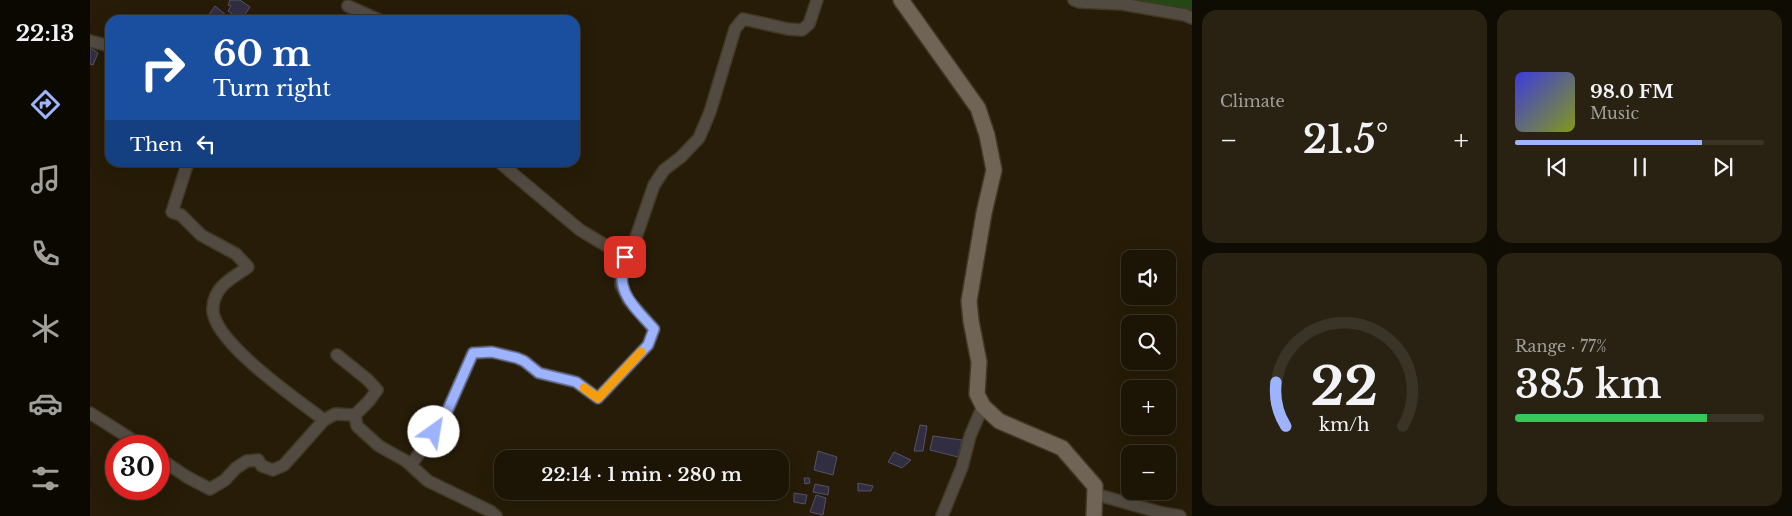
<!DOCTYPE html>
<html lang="en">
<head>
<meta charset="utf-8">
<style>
  body { margin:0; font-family:"Libre Baskerville",serif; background:#292213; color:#f1f3f6; height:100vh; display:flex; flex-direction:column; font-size:19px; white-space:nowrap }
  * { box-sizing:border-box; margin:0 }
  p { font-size:16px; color:#a09f9a }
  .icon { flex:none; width:28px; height:28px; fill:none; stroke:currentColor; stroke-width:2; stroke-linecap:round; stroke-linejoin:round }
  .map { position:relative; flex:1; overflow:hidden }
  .side { display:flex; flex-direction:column; gap:10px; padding:10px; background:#0f0c03; width:600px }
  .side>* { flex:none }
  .hud { position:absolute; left:15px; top:15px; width:475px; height:152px; border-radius:15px; box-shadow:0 5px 20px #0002,0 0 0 1px #3a3427; background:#1a4fa0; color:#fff; overflow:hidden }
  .fabs { position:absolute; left:1031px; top:250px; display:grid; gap:10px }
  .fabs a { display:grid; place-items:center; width:55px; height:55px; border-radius:10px; background:#1c1505; box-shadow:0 5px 20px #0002,0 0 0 1px #3a3427; font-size:25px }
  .speed { position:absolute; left:15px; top:435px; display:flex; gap:10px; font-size:25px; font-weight:700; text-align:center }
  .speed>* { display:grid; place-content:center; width:65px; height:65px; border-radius:50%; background:#1c1505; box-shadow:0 5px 20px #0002,0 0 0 1px #3a3427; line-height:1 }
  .speed .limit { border:8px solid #d22; background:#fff; color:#111 }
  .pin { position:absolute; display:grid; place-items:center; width:42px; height:42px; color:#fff; margin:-21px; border-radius:10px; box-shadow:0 2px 8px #0006 }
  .me { position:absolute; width:55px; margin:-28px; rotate:32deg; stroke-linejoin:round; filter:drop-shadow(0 0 4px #0008) }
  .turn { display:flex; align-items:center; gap:18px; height:105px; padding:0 25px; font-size:22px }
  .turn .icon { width:65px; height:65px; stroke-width:2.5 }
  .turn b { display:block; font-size:35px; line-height:42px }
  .then { display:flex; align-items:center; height:48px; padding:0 25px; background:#0003; gap:10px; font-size:19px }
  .big { font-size:38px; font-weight:600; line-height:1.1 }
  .side .card { flex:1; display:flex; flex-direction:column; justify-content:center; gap:8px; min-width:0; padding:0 18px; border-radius:15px; background:#292213 }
  .side .dial { align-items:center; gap:0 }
  .dial svg { height:130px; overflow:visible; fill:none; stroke:#3a3427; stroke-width:7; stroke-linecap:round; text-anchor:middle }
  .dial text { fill:#f1f3f6; stroke:none }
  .song { display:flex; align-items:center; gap:15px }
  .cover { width:60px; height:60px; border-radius:8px; background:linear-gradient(135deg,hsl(240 70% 55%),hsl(70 70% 35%)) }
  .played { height:5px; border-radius:2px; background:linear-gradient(90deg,#9db4fd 75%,#3a3427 75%) }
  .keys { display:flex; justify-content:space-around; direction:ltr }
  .heat { display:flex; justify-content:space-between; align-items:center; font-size:28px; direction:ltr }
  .charge { height:8px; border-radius:4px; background:linear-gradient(90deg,#34c759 77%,#3a3427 0) }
  .side .tiles { flex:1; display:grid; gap:10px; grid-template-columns:repeat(2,1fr) }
  .trip { position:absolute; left:404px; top:450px; width:295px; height:50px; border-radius:15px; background:#1c1505; box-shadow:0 5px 20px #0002,0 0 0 1px #3a3427; font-weight:600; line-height:50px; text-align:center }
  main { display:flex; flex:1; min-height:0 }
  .tab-bar { display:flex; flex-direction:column; width:90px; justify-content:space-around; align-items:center; background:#0b0802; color:#a09f9a }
  .tab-bar .icon { width:35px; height:35px }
  .tab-bar .selected { color:#9db4fd }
  .tab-bar b { font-size:22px; color:#f1f3f6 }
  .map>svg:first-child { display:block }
  .green { fill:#244714 }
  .building { fill:#322e42; stroke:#565168 }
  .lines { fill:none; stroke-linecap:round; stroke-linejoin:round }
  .street-casing { stroke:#423824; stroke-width:14 }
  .secondary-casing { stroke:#423824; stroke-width:18 }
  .street { stroke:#524b42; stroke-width:11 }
  .secondary { stroke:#6f6456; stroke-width:15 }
  .route-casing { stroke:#6675a4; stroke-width:12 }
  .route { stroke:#9db4fd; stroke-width:9 }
  .slow { stroke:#f59e0b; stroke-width:9 }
</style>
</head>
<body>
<main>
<nav class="tab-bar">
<b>22:13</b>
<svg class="icon selected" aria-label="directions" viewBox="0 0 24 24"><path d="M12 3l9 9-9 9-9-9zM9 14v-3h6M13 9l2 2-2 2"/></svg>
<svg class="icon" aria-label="music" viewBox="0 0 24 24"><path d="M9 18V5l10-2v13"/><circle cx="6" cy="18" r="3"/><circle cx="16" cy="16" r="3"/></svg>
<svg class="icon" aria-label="phone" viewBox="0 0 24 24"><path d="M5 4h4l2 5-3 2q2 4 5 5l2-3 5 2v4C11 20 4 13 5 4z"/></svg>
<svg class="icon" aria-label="climate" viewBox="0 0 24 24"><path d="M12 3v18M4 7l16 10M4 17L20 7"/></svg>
<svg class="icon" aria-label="car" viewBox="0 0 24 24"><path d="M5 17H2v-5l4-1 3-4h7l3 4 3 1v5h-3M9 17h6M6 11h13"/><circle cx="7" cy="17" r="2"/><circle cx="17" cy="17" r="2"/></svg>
<svg class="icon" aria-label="filters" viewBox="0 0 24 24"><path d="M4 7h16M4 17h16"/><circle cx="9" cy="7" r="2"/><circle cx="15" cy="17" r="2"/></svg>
</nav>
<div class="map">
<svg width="1102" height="516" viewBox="0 0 1102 516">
  <rect width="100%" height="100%" fill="#261c07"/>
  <!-- green -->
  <polygon class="green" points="1041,0 1102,0 1102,13"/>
  <!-- building -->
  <g class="building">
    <polygon points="140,0 150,0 160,7 151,20 138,11 141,6 138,5"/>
    <polygon points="125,6 142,20 115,20"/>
    <polygon points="0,48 8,53 3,65 0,64"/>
    <polygon points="830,425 837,426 833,451 824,451"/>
    <polygon points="843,436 872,440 868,457 840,450"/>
    <polygon points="728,451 747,457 743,475 724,470"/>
    <polygon points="804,452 821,460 812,468 798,462"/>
    <polygon points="666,454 679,459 667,459"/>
    <polygon points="714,478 719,478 720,483 715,484"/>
    <polygon points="768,483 783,486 781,491 768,491"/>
    <polygon points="725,484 739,487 738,495 723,492"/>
    <polygon points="704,493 717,495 715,504 704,502"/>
    <polygon points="726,495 736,498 733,515 720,512"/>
  </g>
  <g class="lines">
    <defs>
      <g id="street">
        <polyline points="984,0 989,2 1032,4 1095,15 1102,18"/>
        <polyline points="258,6 289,20"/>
        <polyline points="0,41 20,46"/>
        <path d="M98,162L82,212L91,215L111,235L146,254L158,267C146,276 130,283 125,298C123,302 122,312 124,316C133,348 206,399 234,420"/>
        <polyline points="409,162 490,230 535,257"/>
        <polyline points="247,355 278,380 287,390 279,401 265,415 267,426 289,446 316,461 338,481 400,511 406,516"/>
        <polyline points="0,413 52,446"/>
        <polyline points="69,458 97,477 120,489 135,480 146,468 157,461 168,460 172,466 183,470 194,465 234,420 245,414 265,415"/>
        <polyline points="321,465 355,416 383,353 402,352 427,358 434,361 449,373 486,382 508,398 558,345 564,329 539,301 531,285 531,268 535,257 543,246 564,185 574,170 591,157 609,138 620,112 645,29 653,19 698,29 712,30 719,24 727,0"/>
        <polyline points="1005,494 1072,513 1090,516"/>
        <polyline points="852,516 872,467 880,436 893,406"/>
      </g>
      <polyline id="secondary" points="811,0 888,108 897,135 904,170 894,213 879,301 881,321 889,362 887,394 893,406 909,421 972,448 1005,486 1004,516"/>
    </defs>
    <!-- street casing -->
    <use href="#street" class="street-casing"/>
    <!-- secondary casing -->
    <use href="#secondary" class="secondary-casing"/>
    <!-- street -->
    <use href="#street" class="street"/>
    <!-- secondary -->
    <use href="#secondary" class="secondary"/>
  </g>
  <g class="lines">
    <defs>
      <path id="route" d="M344,432L355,416L383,353L402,352L427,358L434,361L449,373L486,382L508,398L558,345L564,329C543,305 524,292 535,257"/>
    </defs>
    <!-- route casing -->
    <use href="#route" class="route-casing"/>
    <!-- route -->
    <use href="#route" class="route"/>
    <!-- slow -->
    <polyline class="slow" points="494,388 508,398 551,352"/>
  </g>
</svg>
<div class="fabs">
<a><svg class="icon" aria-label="sound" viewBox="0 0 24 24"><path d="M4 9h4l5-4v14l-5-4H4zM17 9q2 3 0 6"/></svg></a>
<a><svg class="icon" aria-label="search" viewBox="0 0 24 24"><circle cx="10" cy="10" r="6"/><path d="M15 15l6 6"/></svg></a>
<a>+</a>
<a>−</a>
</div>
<div class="speed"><div class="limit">30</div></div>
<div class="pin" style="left:535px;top:257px;background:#d93025"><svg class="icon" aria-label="arrive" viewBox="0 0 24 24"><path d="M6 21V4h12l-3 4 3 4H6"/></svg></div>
<svg class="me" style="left:344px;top:432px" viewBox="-20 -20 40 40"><circle r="19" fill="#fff"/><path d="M0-13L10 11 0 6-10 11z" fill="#9db4fd"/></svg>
<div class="trip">22:14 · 1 min · 280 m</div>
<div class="hud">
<div class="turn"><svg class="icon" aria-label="right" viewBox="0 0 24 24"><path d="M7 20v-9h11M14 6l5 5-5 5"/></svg><div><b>60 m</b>Turn right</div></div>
<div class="then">Then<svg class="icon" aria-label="left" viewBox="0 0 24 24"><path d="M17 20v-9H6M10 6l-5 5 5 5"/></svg></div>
</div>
</div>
<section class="side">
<div class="tiles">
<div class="card"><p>Climate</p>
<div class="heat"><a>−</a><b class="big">21.5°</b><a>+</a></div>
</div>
<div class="card">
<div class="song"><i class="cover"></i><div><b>98.0 FM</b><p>Music</p></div></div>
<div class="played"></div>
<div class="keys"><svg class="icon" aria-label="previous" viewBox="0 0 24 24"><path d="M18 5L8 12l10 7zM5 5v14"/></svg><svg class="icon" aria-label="pause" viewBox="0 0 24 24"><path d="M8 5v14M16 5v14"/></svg><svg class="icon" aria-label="next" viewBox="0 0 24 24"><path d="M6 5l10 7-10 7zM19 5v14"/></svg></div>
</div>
<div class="card dial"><svg viewBox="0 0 100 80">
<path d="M14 69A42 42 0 1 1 86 69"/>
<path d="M14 69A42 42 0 0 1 8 42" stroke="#9db4fd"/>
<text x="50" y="56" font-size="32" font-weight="700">22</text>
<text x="50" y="72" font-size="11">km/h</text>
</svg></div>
<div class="card"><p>Range · 77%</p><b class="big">385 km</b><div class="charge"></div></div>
</div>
</section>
</main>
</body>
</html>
